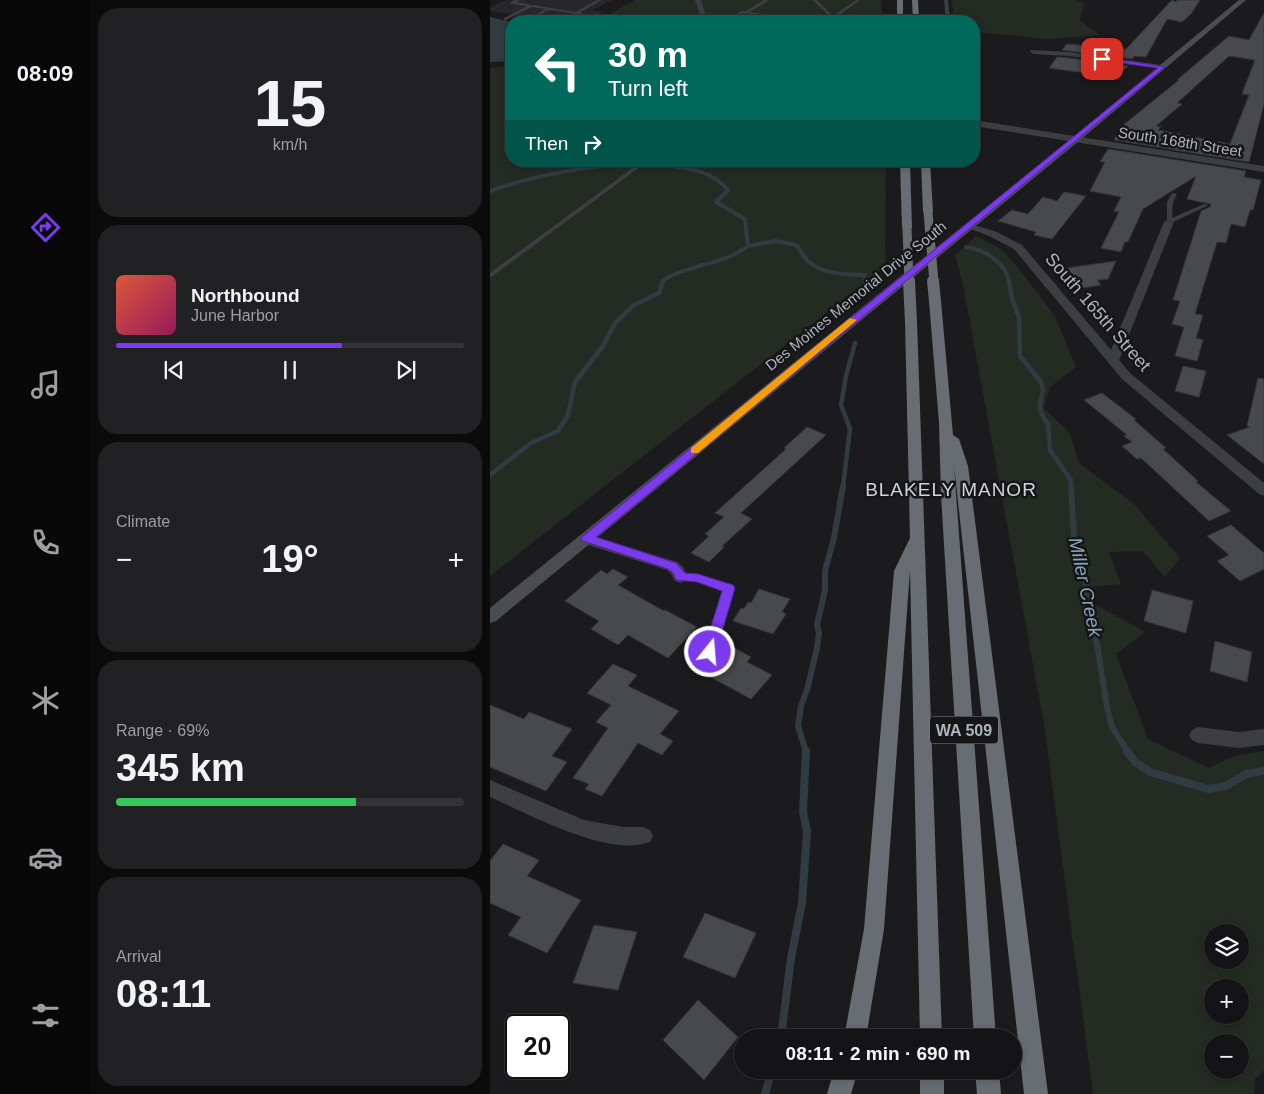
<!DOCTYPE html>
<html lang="en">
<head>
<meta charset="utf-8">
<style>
  body { margin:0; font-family:Helvetica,sans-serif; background:#212123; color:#f1f3f6; height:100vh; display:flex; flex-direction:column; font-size:19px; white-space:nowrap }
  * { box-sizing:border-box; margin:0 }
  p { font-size:16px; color:#9d9ea1 }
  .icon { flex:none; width:28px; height:28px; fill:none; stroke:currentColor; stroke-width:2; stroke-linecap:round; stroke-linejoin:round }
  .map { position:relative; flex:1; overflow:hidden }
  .side { display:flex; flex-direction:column; gap:8px; padding:8px; background:#0b0b0c; width:400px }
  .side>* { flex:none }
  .top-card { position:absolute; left:15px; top:15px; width:475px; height:152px; border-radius:20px; box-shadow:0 2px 8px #0003,0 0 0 1px #333335; background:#00695c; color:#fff; overflow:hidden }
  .tools { position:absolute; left:714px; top:924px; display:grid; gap:10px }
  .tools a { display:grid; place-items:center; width:45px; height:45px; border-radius:50%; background:#141416; box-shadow:0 2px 8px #0003,0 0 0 1px #333335; font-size:25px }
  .speed { position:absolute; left:15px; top:1014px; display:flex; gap:10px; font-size:25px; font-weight:700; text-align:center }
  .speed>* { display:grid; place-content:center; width:65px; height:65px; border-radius:50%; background:#141416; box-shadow:0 2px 8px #0003,0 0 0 1px #333335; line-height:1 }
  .speed .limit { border:2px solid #111; border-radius:8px; background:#fff; color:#111 }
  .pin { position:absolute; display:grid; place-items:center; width:42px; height:42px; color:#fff; margin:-21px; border-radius:10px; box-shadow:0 2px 8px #0006 }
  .me { position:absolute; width:55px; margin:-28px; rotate:17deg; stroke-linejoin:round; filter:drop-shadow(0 0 4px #0008) }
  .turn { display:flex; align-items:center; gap:18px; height:105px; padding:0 20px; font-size:22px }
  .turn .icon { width:65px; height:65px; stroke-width:2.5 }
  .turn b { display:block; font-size:35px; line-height:42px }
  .then { display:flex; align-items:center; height:48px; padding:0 20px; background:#0003; gap:10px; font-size:19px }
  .big { font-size:38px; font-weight:700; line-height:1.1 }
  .side .widget { flex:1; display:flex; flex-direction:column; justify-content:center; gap:8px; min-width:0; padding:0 18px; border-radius:20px; background:#212123 }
  .side .dial { align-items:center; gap:0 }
  .dial b { font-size:65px; line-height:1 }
  .song { display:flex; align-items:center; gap:15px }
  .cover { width:60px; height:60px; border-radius:8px; background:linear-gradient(135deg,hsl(10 70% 55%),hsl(330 70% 35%)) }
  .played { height:5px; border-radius:2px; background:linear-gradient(90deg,#7c3aed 65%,#333335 65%) }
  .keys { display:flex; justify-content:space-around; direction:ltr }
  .heat { display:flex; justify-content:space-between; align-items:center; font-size:28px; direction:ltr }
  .charge { height:8px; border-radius:4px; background:linear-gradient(90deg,#34c759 69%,#333335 0) }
  .trip { position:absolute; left:244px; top:1029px; width:288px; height:50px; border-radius:25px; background:#141416; box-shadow:0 2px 8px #0003,0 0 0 1px #333335; font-weight:700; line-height:50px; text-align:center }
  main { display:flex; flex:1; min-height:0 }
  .menu { display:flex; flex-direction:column; width:90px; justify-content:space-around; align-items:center; background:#080809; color:#9d9ea1 }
  .menu .icon { width:35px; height:35px }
  .menu .selected { color:#7c3aed }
  .menu b { font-size:22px; color:#f1f3f6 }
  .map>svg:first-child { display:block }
  .built { fill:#27272a }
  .green { fill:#232b23; fill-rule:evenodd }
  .water { fill:#313c42 }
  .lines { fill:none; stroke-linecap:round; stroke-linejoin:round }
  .stream-far3 { stroke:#313c42; stroke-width:4 }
  .stream-far2 { stroke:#313c42; stroke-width:4.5 }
  .stream-far1 { stroke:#313c42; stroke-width:6 }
  .stream { stroke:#313c42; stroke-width:8 }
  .building { fill:#48494d; stroke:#353639; fill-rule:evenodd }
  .service { fill:#3c3e42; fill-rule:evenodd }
  .minor { fill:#3c3e42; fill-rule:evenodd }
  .secondary { fill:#4a4d52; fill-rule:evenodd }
  .motorway { fill:#686d73; fill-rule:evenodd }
  .motorway-bridge-far1 { stroke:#686d73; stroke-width:9 }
  .motorway-bridge { stroke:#686d73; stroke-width:12 }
  .route { fill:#7c3aed; stroke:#51269a }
  .slow { fill:#f59e0b }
  .labels { text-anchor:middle; stroke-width:5; stroke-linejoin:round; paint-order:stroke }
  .far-street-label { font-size:15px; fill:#aeb4bc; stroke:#161618 }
  .shield { fill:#161618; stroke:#80858b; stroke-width:1 }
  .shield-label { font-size:16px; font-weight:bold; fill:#aeb4bc }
  .street-label { font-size:18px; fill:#aeb4bc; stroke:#161618 }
  .neighbourhood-label { font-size:19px; letter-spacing:1px; fill:#cfd3d8; stroke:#161618 }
  .water-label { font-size:19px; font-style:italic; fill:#86a7b6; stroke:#161618 }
</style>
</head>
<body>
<main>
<nav class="menu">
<b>08:09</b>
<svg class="icon selected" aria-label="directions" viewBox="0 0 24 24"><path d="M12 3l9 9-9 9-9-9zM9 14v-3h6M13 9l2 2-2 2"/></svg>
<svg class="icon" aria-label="music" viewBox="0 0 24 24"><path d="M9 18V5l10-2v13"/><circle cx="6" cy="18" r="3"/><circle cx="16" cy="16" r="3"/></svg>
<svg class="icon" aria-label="phone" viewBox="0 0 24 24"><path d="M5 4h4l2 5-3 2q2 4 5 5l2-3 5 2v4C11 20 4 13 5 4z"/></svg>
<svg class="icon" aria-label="climate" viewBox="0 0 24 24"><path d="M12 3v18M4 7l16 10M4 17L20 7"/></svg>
<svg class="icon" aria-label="car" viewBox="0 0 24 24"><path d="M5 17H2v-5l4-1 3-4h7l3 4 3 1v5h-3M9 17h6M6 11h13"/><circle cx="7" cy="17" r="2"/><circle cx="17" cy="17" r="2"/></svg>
<svg class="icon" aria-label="filters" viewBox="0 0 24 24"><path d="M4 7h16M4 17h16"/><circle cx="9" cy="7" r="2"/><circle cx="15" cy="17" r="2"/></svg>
</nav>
<section class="side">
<div class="widget dial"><b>15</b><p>km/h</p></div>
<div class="widget">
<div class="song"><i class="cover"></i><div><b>Northbound</b><p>June Harbor</p></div></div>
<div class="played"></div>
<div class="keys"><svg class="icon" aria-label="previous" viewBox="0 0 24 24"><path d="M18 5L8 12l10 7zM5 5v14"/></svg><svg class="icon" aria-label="pause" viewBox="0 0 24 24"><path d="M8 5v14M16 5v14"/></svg><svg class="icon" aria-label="next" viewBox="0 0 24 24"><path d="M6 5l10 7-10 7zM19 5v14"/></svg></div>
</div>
<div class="widget"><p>Climate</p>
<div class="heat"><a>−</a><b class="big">19°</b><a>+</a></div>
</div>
<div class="widget"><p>Range · 69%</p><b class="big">345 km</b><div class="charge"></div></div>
<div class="widget"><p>Arrival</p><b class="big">08:11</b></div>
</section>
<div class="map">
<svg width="774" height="1094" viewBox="0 0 774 1094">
  <rect width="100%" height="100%" fill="#1b1b1d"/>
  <!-- built -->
  <polygon class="built" points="16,0 122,0 103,10 113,12 95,21 70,21 0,11 0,7"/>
  <!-- green -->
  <g class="green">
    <polygon points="145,0 391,0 392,21 107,21"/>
    <polygon points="462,0 586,0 594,3 590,21 610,35 559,39 484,32 484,21 464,21"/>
    <polygon points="21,66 21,161 396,161 395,267 0,576 0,68"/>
    <path d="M486,236L511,249L530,270L565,316L586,367L560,387L554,408L580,433L589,463L644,504L690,558L675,577L653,551L619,552L631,584L602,587L605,604L655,632L626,654L658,739L719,768L743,756L774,751V1070L765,1079L764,1094H603L555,730L473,285L465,255ZM750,932V960H722V932ZM722,988H750V1015H722ZM750,1042V1070H722V1042Z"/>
  </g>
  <!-- water -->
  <polygon class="water" points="0,17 21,22 21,61 0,62"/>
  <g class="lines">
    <!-- stream-far3 -->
    <g class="stream-far3">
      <path d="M169,164C195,168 220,169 238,190L226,202L255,219L258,246L286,241L306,245C310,250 313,256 318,261C333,275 356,274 375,275V282"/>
      <path d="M0,191C48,174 92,168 143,162"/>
      <path d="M476,247C495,250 516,262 519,282"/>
      <path d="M172,282L173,280C200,264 233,265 258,246"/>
    </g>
    <!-- stream-far2 -->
    <g class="stream-far2">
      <polyline points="375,281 375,294"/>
      <polyline points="519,281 522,299 529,317 530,356 551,382 553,390 550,403 551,413 558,424 560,450 581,480 581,487"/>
      <polyline points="0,475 41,443 68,431 78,415 85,382 113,346 125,323 144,305 169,293 173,281"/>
      <polyline points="353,487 360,429 351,405 356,376 365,343"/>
    </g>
    <!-- stream-far1 -->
    <g class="stream-far1">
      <polyline points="581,486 585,554 596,576 596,607 607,644 617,707 622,727 638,752"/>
      <polyline points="316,752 308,726 311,706 317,690 327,648 329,633 327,625 335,590 335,571 344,538 353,486"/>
    </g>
    <!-- stream -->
    <g class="stream">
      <polyline points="637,751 645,762 660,772 718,789 736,786 756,774 774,771"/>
      <polyline points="291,1038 301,958 312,903 317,831 313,812 316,751"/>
      <polyline points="275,1094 282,1070"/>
    </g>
  </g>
  <!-- building -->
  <g class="building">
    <polygon points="682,0 686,2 687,0 710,0 701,14 692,22 677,19 656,57 644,56 642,59 572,50 577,44 636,49"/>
    <path d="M774,13V104L759,162L624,140L632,126L689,80H687L739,36L759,40ZM739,56L765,60L752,94L759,95L740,144L668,130L671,127L666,126L692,104L687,103Z"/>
    <polygon points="567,57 579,58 638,66 626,77 559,68"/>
    <polygon points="618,149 756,171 754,177 771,180 763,210 760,210 755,227 741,224 736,243 727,242 705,314 713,315 706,338 713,340 707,361 685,356 694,327 682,324 690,301 683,300 711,211 720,207 721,204 697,199 706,176 653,209 638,242 635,242 631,252 611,248 629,212 624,211 631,197 600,191 615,162 610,162"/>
    <polygon points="574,192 596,196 562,239 544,235 546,232 508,221 522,210 538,214 553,197 567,201"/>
    <polygon points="626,261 618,279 607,280 611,285 593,288 577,268"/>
    <polygon points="693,366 716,371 709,397 685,391"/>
    <polygon points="768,378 774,379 774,464 737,435 760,427 757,426"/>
    <polygon points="612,393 646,419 644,420 676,448 673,449 708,481 706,482 741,511 719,521 651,458 647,459 632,446 642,442 634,436 637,435 594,400"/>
    <polygon points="317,427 336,435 251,513 262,519 232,546 234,547 219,562 201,553 219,536 215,534 234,517 225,513 296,449 294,448"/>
    <polygon points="741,525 774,553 774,569 750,581 727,561 739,555 717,536"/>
    <polygon points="123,569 138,577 128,585 174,611 175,610 207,627 178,658 138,635 128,645 101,629 109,621 75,601 111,570 117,574"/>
    <polygon points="269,589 300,599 292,612 296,614 283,634 243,621 251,608 254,609 258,602 261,603"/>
    <polygon points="662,590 703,601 696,633 654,621"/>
    <polygon points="725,641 762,652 757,682 720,671"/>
    <polygon points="239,645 261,657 257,662 282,675 261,699 213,673"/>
    <polygon points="123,664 147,675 138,686 189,711 170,734 183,741 172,755 148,743 112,796 95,789 99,784 83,778 118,728 106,722 121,705 97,693"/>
    <polygon points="0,705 34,719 39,712 82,729 62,756 77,762 56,791 0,767"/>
    <polygon points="13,844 49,860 37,876 91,900 57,953 18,935 31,917 0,903 0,861"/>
    <polygon points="215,913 266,933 245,978 193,957"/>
    <polygon points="104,925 147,932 128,990 83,983"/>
    <polygon points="208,1000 248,1037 214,1080 173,1040"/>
  </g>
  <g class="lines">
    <!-- service -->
    <g class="service">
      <path d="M25,0H30L26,2L85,12L107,0H112L91,12L92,14L80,21L46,16V14L55,9L42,7L16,20H14V18L37,6L21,4V2ZM60,10L86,14H87L79,19L51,14Z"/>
      <polygon points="274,0 279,0 260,12 295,17 299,18 300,21 296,21 294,19 253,13 238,21 234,21 251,11 256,11"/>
      <polygon points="323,0 327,0 343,16 366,0 370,0 341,21 337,21 341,18"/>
      <polygon points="454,0 458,0 460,21 456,21"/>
      <polygon points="152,161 158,161 0,278 0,273"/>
      <polygon points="682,193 687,194 683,202 682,218 714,204 719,205 681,223 677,223 677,202"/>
      <polygon points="190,574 208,575 242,586 244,588 223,655 220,656 217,655 215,652 234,590 208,581 187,579 185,577 187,575"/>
    </g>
    <!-- minor -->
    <g class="minor">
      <polygon points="205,0 211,0 218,21 212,21"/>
      <polygon points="541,50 579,52 672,65 676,67 672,69 579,56 544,54 540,52"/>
      <polygon points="484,120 774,166 774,172 484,126"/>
      <polygon points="679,219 684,222 629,360 640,373 774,483 774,496 769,494 632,379 524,249 499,236 473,226 478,223 507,232 532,245 621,350 674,222"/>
      <polygon points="97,534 187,562 193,567 198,577 195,581 190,583 185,581 181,574 177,570 92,543 90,539 92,535"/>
      <polygon points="708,727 749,732 774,729 774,745 749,748 708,743 702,740 699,735 702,730"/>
      <path d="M0,780L94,820L133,827H153L160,830L163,836L160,842C118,858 39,814 0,797Z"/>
    </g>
    <!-- secondary -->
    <polygon class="secondary" points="749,0 756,0 589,141 6,621 0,623 0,608 583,137"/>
    <!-- motorway -->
    <g class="motorway">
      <rect x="407" y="0" width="6" height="21"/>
      <polygon points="422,0 428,0 429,21 423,21"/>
      <polygon points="410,161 420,161 422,228 417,231 412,228"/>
      <polygon points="431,161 440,161 443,212 438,215 433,212"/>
      <polygon points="445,298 451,301 463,435 469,439 478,466 558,1094 534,1094 464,466 506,1038 484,1038 451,495 449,423 439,301"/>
      <polygon points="421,319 427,322 452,1038 430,1038 420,570 394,929 376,1038 354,1038 374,929 404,571 420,538 415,322"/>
      <polygon points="344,1070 368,1070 361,1094 337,1094"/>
      <rect x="430" y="1070" width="24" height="24"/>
      <polygon points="485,1070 509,1070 511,1094 487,1094"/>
    </g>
    <!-- motorway-bridge-far1 -->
    <g class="motorway-bridge-far1">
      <polyline points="438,212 444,282"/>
      <polyline points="417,228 419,282"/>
    </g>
    <!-- motorway-bridge -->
    <g class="motorway-bridge">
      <polyline points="419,281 421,322"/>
      <polyline points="443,281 445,301"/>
    </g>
  </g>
  <!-- route -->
  <polygon class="route" points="612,57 675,67 106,537 186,563 195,573 208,574 243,585 245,588 226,652 224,656 215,656 213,652 232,591 207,582 186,580 183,573 178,569 93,541 91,539 93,536 668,68 610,60"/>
  <!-- slow -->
  <polygon class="slow" points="360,318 367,320 208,453 201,453 201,448"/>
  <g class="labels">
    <!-- far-street labels -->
    <g class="far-street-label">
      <text transform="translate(690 142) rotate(9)" y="5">South 168th Street</text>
      <text transform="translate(366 296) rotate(-39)" y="5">Des Moines Memorial Drive South</text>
    </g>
    <!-- shield labels -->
    <rect class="shield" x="440" y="716.5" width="68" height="27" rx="4"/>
    <g class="shield-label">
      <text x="474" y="736">WA 509</text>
    </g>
    <!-- street labels -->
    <g class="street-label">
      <text transform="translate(608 312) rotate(49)" y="6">South 165th Street</text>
    </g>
    <!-- neighbourhood labels -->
    <g class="neighbourhood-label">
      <text x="461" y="496">BLAKELY MANOR</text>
    </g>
    <!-- water labels -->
    <g class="water-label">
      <text transform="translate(596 587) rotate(78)" y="7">Miller Creek</text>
    </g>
  </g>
</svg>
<div class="tools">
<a><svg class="icon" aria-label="layers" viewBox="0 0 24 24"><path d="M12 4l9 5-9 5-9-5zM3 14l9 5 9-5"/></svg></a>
<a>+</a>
<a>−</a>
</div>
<div class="speed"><div class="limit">20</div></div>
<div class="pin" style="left:612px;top:59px;background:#d93025"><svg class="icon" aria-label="arrive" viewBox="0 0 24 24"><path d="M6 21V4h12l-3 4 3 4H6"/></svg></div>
<svg class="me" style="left:220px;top:652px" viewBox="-20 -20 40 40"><circle r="17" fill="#7c3aed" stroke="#fff" stroke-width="3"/><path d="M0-11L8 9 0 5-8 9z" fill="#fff"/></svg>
<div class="trip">08:11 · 2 min · 690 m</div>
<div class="top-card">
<div class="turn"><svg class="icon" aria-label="left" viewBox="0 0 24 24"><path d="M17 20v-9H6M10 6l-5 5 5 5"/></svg><div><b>30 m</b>Turn left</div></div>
<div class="then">Then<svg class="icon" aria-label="right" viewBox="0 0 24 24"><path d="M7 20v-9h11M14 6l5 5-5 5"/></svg></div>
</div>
</div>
</main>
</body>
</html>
